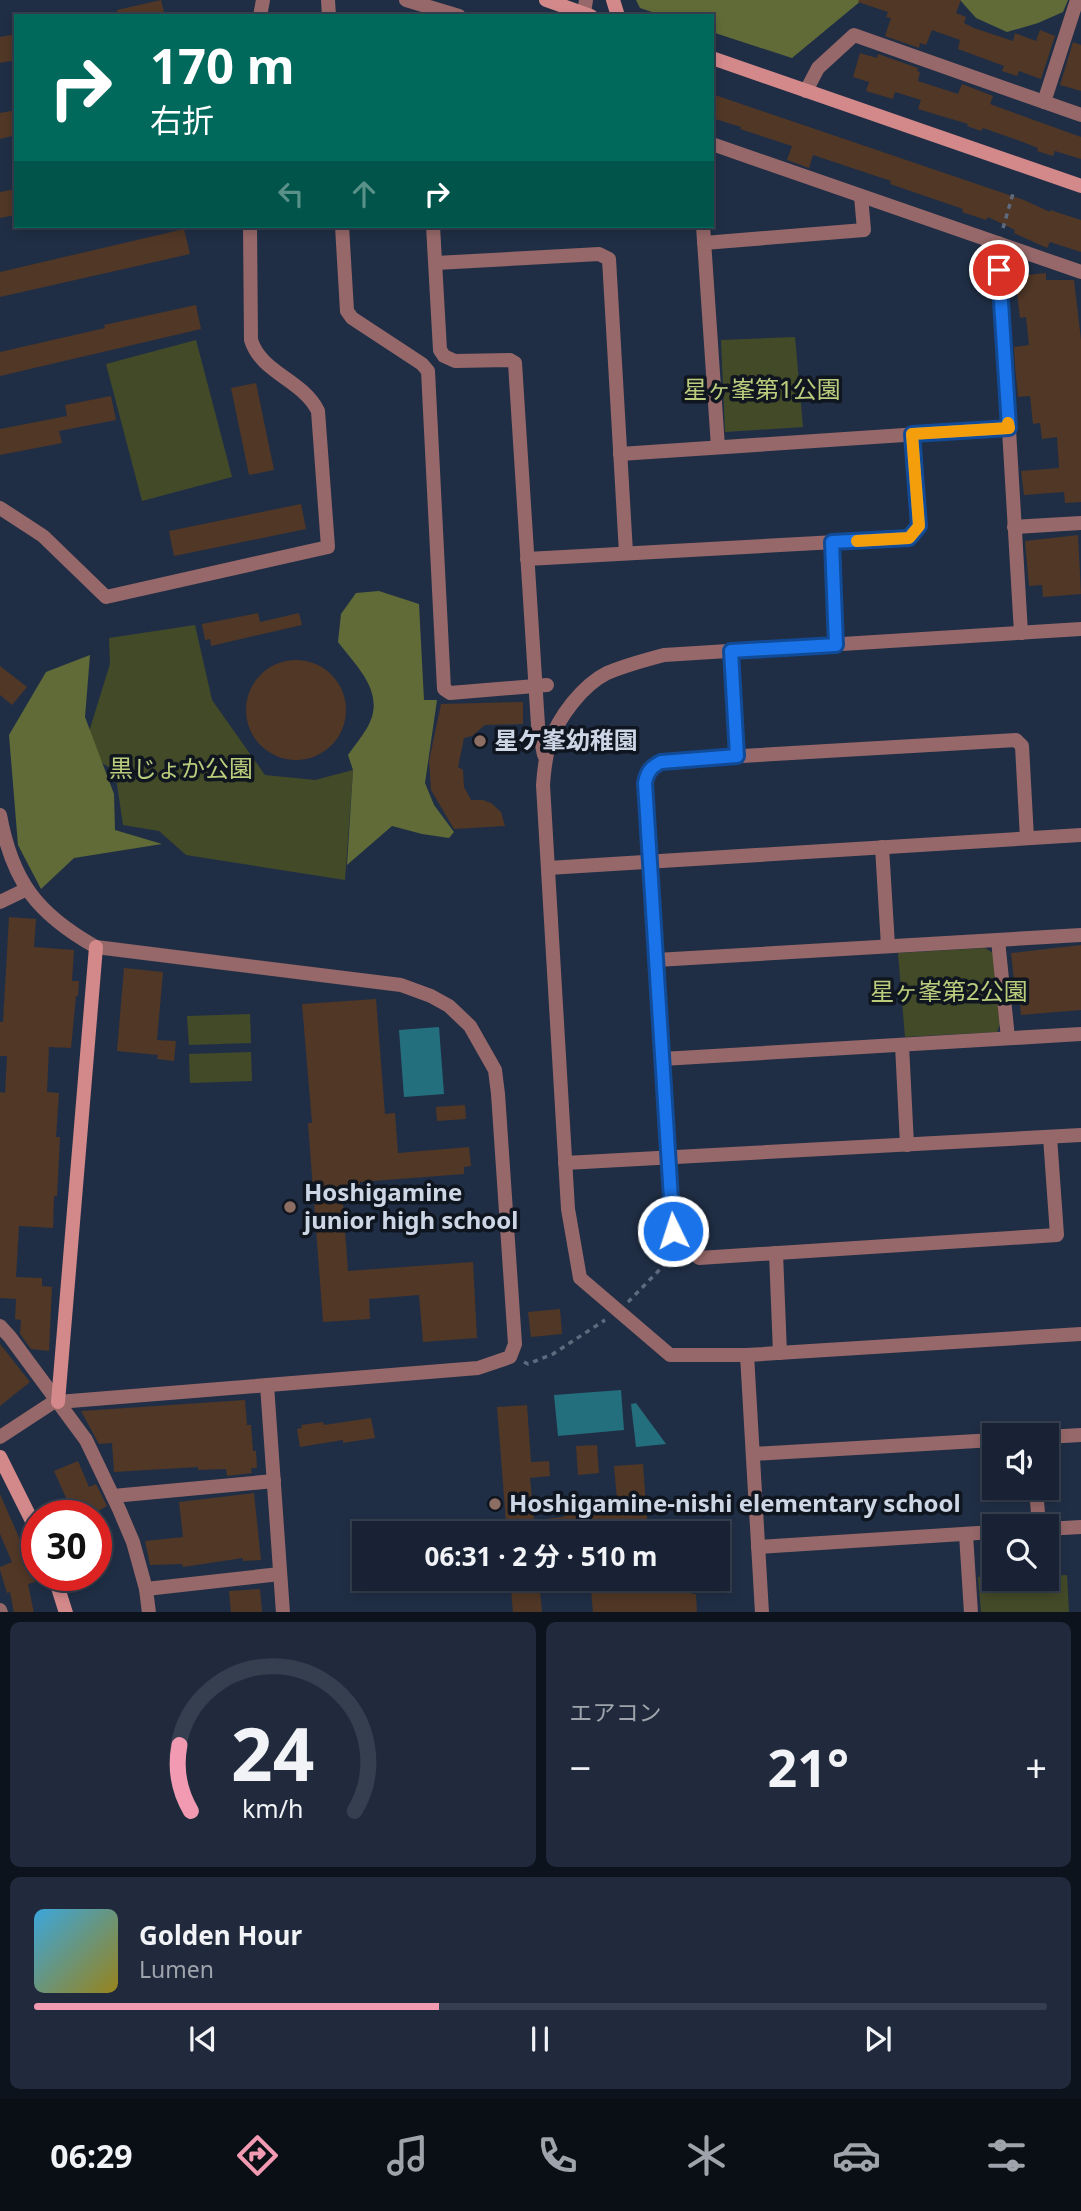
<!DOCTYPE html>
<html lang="ja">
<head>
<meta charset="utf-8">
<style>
  body { margin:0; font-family:"Noto Sans","Noto Sans JP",sans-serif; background:#212a3c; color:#f1f3f6; height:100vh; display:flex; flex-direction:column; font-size:26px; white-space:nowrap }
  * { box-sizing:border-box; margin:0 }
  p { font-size:23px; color:#9fa4ac }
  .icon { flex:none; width:38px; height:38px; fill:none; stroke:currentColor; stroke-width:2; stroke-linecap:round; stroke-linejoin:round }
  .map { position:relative; height:1612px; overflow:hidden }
  .panel { display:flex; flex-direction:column; gap:10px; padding:10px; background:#0d131d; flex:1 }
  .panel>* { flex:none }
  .banner { position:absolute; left:14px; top:14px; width:700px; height:214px; border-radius:0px; box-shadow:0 4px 10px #0003,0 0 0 2px #363f4f; background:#00695c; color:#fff; overflow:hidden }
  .controls { position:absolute; left:982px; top:1423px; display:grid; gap:14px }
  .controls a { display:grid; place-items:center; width:77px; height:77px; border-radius:0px; background:#182234; box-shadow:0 4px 10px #0003,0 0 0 2px #363f4f; font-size:35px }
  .speed { position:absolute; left:21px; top:1500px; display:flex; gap:14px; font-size:35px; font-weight:700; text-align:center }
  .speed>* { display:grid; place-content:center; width:91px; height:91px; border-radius:50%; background:#182234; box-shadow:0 4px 10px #0003,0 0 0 2px #363f4f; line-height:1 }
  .speed .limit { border:10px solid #d22; background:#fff; color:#111 }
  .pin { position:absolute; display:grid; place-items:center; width:60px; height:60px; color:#fff; margin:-30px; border:4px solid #fff; border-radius:50%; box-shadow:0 2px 7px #0007 }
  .me { position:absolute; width:77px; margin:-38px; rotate:356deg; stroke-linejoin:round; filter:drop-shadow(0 0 5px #0008) }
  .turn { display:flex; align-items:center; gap:24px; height:147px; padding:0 21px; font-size:32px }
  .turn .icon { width:91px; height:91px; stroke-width:2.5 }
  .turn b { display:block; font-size:49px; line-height:60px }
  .lanes { display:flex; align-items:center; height:66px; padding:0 21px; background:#0003; justify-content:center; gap:35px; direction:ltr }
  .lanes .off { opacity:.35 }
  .big { font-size:52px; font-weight:700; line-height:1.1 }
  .panel .widget { flex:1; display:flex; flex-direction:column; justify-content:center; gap:10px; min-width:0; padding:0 24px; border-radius:10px; background:#212a3c }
  .panel .dial { align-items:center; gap:0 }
  .dial svg { height:182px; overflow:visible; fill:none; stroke:#363f4f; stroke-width:7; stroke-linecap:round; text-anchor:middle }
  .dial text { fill:#f1f3f6; stroke:none }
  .song { display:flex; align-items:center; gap:21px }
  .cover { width:84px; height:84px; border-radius:10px; background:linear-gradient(135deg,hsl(200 70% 55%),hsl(50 70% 35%)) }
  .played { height:7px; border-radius:4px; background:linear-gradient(90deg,#f19ab1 40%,#363f4f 40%) }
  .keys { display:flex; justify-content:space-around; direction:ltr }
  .heat { display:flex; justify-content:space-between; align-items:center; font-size:38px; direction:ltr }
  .panel .tiles { flex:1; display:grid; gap:10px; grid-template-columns:1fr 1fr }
  .widget:last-child { grid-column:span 2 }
  .trip { position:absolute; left:352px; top:1521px; width:378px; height:70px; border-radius:0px; background:#182234; box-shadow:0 4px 10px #0003,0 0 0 2px #363f4f; font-weight:700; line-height:70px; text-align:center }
  .dock { display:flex; height:112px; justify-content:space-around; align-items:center; background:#0a0e15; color:#9fa4ac }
  .dock .icon { width:49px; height:49px }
  .dock .on { color:#f19ab1 }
  .dock b { font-size:32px; color:#f1f3f6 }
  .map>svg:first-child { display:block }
  .green { fill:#434a28 }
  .forest { fill:#606b37 }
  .water { fill:#236f7e }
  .building { fill:#503726 }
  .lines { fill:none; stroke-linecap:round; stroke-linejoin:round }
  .path { stroke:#5e6a7e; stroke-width:3.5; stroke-dasharray:5 5; stroke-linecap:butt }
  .street { stroke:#976869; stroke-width:14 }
  .secondary { stroke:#d3888a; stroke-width:14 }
  .route-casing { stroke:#114b97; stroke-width:18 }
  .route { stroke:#1a73e8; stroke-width:12 }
  .slow { stroke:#f59e0b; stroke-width:12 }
  .education-dot { fill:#8d6e63; stroke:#101620; stroke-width:2.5 }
  .labels { text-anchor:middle; stroke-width:7; stroke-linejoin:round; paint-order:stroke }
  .park-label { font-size:24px; fill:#bbcc7c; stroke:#101620 }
  .poi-label { font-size:24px; font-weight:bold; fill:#cdd6e5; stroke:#101620; text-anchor:start }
</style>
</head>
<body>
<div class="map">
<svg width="1081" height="1613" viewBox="0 0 1081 1613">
  <rect width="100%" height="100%" fill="#202e45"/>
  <!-- green -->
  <g class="green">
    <polygon points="795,337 803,427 725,432 721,340"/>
    <polygon points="196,340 232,477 142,501 106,364"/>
    <polygon points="195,625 212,700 265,775 315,780 353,770 345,880 186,855 159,831 123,825 115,771 83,751 110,664 109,638"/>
    <polygon points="985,948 993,953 1000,1024 997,1032 905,1037 898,953"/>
    <polygon points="250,1014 251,1043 189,1045 187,1016"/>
    <polygon points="251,1052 252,1081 190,1083 189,1054"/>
    <polygon points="1067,1575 1069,1612 981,1612 978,1577 1046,1578 1047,1576"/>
  </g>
  <!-- forest -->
  <g class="forest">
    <polygon points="636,0 862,0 792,58 712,32 712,16 664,16 640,8"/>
    <polygon points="960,0 1068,0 1063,12 1038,23 1007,32 976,18"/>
    <path d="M379,591L419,604L424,700H437L425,783L434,805L454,832L449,838L422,834L392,826L347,865L353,770L348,755C354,746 361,738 367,728C387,694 358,668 338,642L341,614L356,593Z"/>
    <polygon points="90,655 85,717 114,794 115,830 162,844 74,858 41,889 18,845 9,735 46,672"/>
  </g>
  <!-- water -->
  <g class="water">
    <polygon points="439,1027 444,1094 404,1097 399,1030"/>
    <polygon points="621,1390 624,1430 558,1436 554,1395"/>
    <polygon points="636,1403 666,1444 636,1447 631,1404"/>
  </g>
  <!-- building -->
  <g class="building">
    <polygon points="161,0 165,16 117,16 117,10"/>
    <polygon points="859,0 961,0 956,13 966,17 964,23 974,28 1013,41 1015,33 1036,41 1040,30 1055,36 1041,79 1019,71 1017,76 1002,71 1004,66 958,49 960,40 932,30 926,45 920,43 919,48 885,36 891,18 886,17 888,12 858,2"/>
    <polygon points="16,34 16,60 0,63 0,37"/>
    <polygon points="1073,42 1081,45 1081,91 1060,85"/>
    <polygon points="860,53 877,58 878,54 918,68 917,71 920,72 918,81 958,94 962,84 993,96 990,104 1081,137 1081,159 1055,151 1053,156 1037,151 1038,148 1020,141 983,128 981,131 967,126 968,124 918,109 921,100 895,92 893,99 866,91 869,82 853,77"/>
    <polygon points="712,94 1024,200 1050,212 1050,210 1081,220 1081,252 1050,242 1047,248 1014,233 1015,230 988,217 986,220 962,212 963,209 890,184 891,181 813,155 809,168 787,160 792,146 740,129 741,127 712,118"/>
    <polygon points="16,110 16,135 0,139 0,113"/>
    <polygon points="16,189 16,215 0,218 0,192"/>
    <polygon points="184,229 190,254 0,297 0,272"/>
    <polygon points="1046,273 1046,280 1074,280 1081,340 1081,502 1065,503 1064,492 1024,495 1021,471 1059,468 1057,437 1042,439 1040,423 1033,424 1030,396 1018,397 1015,366 1014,347 1029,345 1026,317 1020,318 1015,276"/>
    <polygon points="196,305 201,329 0,376 0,352 105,328 104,325"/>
    <polygon points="256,383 274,470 249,475 231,388"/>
    <polygon points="111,396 116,420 59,431 62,443 0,455 0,429 67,416 65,405"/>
    <polygon points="301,504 306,529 174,556 169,531"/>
    <polygon points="1078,535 1081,594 1043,597 1042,585 1029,586 1025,541"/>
    <polygon points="258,613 260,622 299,613 302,625 211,646 210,639 205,640 202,624"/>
    <circle cx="296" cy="710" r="50"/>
    <polygon points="0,666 27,687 12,705 0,695"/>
    <polygon points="523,702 523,724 485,725 472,736 464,738 458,767 463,770 464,787 471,800 483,800 491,803 501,812 505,826 454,829 431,790 429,761 441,704"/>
    <polygon points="9,917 36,919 34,947 74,950 72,981 79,981 78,996 76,996 71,1048 49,1047 47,1092 59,1093 56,1137 60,1137 57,1196 54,1196 53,1228 19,1226 16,1277 42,1278 42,1286 52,1287 49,1351 31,1349 20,1334 21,1320 15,1319 16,1299 0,1298 0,1092 5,1093 7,1056 0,1056 0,1022 3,1022"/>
    <polygon points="1081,945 1081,1010 1021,1015 1018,980 1014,980 1011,953"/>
    <polygon points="124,968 163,972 157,1040 176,1041 174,1061 157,1059 158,1055 117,1051"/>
    <polygon points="376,999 385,1114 395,1113 398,1153 469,1147 471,1166 464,1167 464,1174 360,1182 362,1203 343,1204 348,1271 473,1262 477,1338 423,1342 419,1295 369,1299 370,1319 323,1322 308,1123 312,1123 302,1004"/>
    <polygon points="465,1105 466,1119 437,1121 436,1107"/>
    <polygon points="560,1309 562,1334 531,1337 528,1312"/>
    <polygon points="0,1344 30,1382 0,1406"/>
    <polygon points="245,1400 247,1425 251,1425 253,1451 256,1451 257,1468 251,1468 252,1473 227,1476 226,1469 198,1470 198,1467 114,1472 112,1443 99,1444 81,1411"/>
    <polygon points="527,1405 531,1462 549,1461 550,1476 530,1478 534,1520 564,1517 563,1503 617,1499 614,1466 643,1464 648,1533 599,1533 598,1528 536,1533 497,1533 497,1522 506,1522 497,1407"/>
    <polygon points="371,1418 375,1438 343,1443 343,1440 300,1447 297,1429 302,1428 301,1425 323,1422 324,1425"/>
    <polygon points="597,1445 599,1473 578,1475 576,1446"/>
    <polygon points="78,1461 89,1487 96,1484 107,1506 89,1516 78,1516 74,1508 71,1509 54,1471"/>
    <polygon points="254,1493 261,1560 243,1561 243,1558 183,1567 182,1564 150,1565 145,1541 183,1537 179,1502"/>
    <polygon points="0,1494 24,1549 25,1556 30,1556 38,1581 28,1584 34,1613 14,1613 10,1592 7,1593 0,1570 0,1567 12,1562 0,1534"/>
    <polygon points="510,1578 539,1578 542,1613 513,1613"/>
    <polygon points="590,1578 692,1578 692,1594 696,1594 697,1613 593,1613"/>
    <polygon points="260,1589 262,1612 231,1613 229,1591"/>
  </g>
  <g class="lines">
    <!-- path -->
    <g class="path">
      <polyline points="1003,228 1014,190"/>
      <polyline points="628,1302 674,1255"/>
      <polyline points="524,1362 528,1364 553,1354 605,1320"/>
    </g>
    <!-- street -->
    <g class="street">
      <polyline points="328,0 329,16"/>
      <polyline points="406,0 459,16"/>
      <polyline points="584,13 586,0"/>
      <polyline points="260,16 263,0"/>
      <polyline points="806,91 818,68 854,35 1081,115"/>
      <polyline points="1044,102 1077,0"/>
      <polyline points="712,144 1081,272"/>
      <polyline points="342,226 347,311 352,318 422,364 428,371 444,689 450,693 547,685"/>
      <polyline points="433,226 440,350 444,356 455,361 510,360 515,363 538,725 544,755"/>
      <polyline points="703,226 718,447"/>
      <polyline points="704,243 864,230 861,196"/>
      <polyline points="998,243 1021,633"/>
      <polyline points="436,263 599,254 609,259 626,553"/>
      <polyline points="620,454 1009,428"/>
      <path d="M0,508L43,536L106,597L328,547L318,411C303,380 261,373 251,340L250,226"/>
      <polyline points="1014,527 1081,523"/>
      <polyline points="832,542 837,645"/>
      <polyline points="527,559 909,538 919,526 912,434"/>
      <path d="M1081,629L664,655C645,660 626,665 607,673C583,685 558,717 550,743C545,757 544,771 543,785L568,1209L580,1278L670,1355H747L1081,1334"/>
      <polyline points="731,651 737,756"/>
      <path d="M0,815C12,881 37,914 96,947L401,985L431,996L449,1006L470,1026L495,1070L498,1094L515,1344L510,1357L478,1368L58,1402L52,1403L0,1437"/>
      <path d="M1027,838L1022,746L1016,740L673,760C657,762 648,766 645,783L673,1231L699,1258L1057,1235L1050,1137"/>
      <polyline points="882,847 888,946"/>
      <polyline points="548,868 1081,835"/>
      <polyline points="0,902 27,889"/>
      <polyline points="998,940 1008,1038"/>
      <polyline points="656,960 1081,935"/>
      <polyline points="902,1045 907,1145"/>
      <polyline points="662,1059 1081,1034"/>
      <polyline points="565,1163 1081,1135"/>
      <polyline points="776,1253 780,1353"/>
      <polyline points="0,1326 10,1337 86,1440 119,1509 133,1542 146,1589 149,1613"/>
      <polyline points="747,1355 762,1613"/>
      <polyline points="267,1385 283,1613"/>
      <polyline points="1046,1437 1081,1435"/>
      <polyline points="753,1454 994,1440"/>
      <polyline points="1036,1488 1039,1526"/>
      <polyline points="113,1496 274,1481"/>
      <polyline points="1046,1529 1081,1527"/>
      <polyline points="966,1534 971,1613"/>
      <polyline points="758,1547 994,1532"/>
      <polyline points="146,1589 280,1574"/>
      <polyline points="0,1610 1,1613"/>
    </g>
    <!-- secondary -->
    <g class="secondary">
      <polyline points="546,0 591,16"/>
      <polyline points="613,0 618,16"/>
      <polyline points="712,58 1081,186"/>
      <polyline points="58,1402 96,947"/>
      <polyline points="0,1457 37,1531"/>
      <polyline points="54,1575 66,1613"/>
    </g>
  </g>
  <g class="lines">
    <defs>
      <path id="route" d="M673,1231L645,783C647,772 651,767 661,762L737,756L731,651L836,645L832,542L909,538L919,526L912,434L1009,428L999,270"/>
    </defs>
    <!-- route casing -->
    <use href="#route" class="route-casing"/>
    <!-- route -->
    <use href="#route" class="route"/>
    <!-- slow -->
    <polyline class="slow" points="857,541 909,538 919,526 912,434 1009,428 1008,423"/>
  </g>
  <!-- markers -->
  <g class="education-dot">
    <circle cx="480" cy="741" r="7"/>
    <circle cx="290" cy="1207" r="7"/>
    <circle cx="495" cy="1504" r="7"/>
  </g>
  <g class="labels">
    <!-- park labels -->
    <g class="park-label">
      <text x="762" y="398">星ヶ峯第1公園</text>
      <text x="181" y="777">黒じょか公園</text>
      <text x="949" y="1000">星ヶ峯第2公園</text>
    </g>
    <!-- poi labels -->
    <g class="poi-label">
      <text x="494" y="749">星ケ峯幼稚園</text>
      <text x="304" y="1201">Hoshigamine<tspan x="304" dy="28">junior high school</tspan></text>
      <text x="509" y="1512">Hoshigamine-nishi elementary school</text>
    </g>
  </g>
</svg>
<div class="controls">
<a><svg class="icon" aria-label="sound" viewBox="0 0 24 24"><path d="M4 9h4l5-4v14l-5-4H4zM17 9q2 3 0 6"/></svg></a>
<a><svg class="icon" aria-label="search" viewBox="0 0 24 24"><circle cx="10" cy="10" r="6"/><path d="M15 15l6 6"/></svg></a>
</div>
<div class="speed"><div class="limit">30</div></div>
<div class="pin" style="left:999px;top:270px;background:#d93025"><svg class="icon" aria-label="arrive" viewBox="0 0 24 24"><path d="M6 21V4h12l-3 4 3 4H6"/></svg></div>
<svg class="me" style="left:673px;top:1231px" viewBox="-20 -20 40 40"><circle r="17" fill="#1a73e8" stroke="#fff" stroke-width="3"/><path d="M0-11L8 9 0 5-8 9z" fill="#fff"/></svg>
<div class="trip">06:31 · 2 分 · 510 m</div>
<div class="banner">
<div class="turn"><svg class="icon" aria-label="right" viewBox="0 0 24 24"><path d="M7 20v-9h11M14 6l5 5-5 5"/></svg><div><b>170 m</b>右折</div></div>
<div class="lanes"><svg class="icon off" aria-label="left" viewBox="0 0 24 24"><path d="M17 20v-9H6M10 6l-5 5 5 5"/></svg><svg class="icon off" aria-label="ahead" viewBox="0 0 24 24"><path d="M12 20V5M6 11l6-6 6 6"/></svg><svg class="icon" aria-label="right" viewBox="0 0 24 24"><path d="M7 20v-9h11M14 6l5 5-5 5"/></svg></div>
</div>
</div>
<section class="panel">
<div class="tiles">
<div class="widget dial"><svg viewBox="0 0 100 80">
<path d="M14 69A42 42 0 1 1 86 69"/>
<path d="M14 69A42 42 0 0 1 9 40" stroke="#f19ab1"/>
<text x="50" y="56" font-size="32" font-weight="700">24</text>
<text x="50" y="72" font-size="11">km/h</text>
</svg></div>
<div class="widget"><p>エアコン</p>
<div class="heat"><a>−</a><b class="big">21°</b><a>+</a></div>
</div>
<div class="widget">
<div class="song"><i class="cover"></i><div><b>Golden Hour</b><p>Lumen</p></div></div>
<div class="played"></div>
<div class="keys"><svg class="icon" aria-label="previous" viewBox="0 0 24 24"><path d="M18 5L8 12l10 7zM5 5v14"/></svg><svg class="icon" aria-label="pause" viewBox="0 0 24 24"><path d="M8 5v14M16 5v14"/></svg><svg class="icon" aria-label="next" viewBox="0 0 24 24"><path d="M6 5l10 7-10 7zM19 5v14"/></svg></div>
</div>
</div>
</section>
<nav class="dock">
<b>06:29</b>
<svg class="icon on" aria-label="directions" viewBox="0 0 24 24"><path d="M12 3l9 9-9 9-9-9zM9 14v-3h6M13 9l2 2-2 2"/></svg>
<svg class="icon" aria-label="music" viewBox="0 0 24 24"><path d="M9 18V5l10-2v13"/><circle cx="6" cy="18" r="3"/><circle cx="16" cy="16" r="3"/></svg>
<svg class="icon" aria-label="phone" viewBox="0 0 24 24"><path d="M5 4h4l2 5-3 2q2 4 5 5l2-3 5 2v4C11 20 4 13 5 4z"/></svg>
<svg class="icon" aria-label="climate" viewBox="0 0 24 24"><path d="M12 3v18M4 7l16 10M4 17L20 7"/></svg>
<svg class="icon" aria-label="car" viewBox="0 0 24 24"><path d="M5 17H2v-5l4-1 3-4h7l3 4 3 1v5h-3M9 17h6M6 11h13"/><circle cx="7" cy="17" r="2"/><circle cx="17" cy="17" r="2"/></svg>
<svg class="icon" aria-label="filters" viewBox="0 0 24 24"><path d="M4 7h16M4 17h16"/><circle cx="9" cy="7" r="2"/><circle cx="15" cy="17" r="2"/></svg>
</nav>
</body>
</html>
